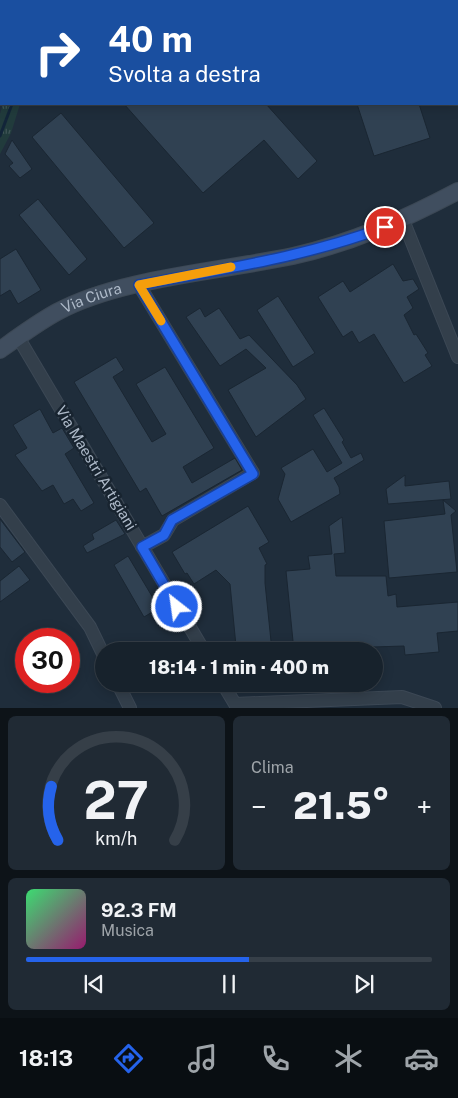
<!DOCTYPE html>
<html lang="it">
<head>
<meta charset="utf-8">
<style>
  body { margin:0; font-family:"Public Sans",sans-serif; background:#202a34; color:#f1f3f6; height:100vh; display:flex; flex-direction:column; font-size:19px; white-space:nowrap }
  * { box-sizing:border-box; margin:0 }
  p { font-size:16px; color:#9ea4a9 }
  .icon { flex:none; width:28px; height:28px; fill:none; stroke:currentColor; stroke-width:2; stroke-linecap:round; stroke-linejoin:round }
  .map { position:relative; height:708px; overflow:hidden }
  .details { display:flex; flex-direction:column; gap:8px; padding:8px; background:#0d1318; flex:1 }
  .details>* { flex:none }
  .guide { position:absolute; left:0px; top:0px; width:459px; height:105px; box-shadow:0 2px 12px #0003,0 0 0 1px #363f48; background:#1a4fa0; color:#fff; overflow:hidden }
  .speed { position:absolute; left:15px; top:628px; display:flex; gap:10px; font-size:25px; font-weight:700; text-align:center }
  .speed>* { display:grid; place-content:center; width:65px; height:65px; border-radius:50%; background:#17222c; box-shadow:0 2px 12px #0003,0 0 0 1px #363f48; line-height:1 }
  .speed .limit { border:8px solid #d22; background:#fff; color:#111 }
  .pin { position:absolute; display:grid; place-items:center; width:42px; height:42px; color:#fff; margin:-21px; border:2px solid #fff; border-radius:50%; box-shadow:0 1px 5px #0007 }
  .me { position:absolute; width:55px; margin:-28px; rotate:330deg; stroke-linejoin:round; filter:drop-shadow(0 0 4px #0008) }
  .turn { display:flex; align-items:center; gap:18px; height:105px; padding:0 25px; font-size:22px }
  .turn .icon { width:65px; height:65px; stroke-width:2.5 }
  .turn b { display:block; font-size:35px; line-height:42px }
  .big { font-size:38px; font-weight:800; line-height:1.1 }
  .details .widget { flex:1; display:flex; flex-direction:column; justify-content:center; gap:8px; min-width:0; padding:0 18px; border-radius:8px; background:#202a34 }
  .details .dial { align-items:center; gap:0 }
  .dial svg { height:130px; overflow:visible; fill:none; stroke:#363f48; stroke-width:7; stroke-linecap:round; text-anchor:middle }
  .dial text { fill:#f1f3f6; stroke:none }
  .song { display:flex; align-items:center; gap:15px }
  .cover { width:60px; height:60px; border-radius:8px; background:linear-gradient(135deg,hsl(140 70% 55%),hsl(320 70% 35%)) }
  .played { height:5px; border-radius:2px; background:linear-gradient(90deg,#2563eb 55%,#363f48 55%) }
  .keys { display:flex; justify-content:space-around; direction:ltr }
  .heat { display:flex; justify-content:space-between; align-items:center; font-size:28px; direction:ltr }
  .details .tiles { flex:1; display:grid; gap:8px; grid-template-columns:1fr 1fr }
  .widget:last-child { grid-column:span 2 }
  .trip { position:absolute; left:95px; top:642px; width:288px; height:50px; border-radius:25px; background:#17222c; box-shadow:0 2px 12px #0003,0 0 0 1px #363f48; font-weight:800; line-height:50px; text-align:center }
  .menu { display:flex; height:80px; justify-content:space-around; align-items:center; background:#090e12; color:#9ea4a9 }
  .menu .icon { width:35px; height:35px }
  .menu .selected { color:#2563eb }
  .menu b { font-size:22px; color:#f1f3f6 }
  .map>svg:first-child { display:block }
  .grass { fill:url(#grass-tufts) }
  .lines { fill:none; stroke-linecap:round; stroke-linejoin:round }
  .stream { stroke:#122539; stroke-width:3 }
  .building { fill:#304152; stroke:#1a2632 }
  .street-casing { stroke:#3c4855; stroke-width:14 }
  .secondary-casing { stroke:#3c4855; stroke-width:18 }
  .street { stroke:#333f4b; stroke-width:12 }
  .secondary { stroke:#404e5f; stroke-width:16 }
  .route-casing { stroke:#184099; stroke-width:12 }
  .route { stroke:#2563eb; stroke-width:9 }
  .slow { stroke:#f59e0b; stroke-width:9 }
  .labels { text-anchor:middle; stroke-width:5; stroke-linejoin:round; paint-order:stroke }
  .street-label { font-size:15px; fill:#adb9c8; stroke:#182430 }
</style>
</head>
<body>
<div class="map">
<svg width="458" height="708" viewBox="0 0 458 708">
  <defs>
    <pattern id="grass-tufts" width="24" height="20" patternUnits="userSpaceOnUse" patternTransform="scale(1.25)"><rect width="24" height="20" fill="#213b3c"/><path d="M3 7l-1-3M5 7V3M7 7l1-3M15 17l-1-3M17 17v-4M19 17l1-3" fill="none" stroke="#3f5557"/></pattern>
  </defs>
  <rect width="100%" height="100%" fill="#1f2d3b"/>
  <!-- grass -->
  <polygon class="grass" points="3,104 20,104 11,133 0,154 0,114"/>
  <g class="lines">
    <!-- stream -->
    <g class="stream">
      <polyline points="25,1 25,0"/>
      <polyline points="0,136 12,104"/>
    </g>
  </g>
  <!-- building -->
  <g class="building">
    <polygon points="124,104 266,104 317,161 298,179 264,140 203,193"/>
    <polygon points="357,104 419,104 430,138 374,156"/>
    <polygon points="61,113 154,223 124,248 32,137"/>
    <polygon points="12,140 32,169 20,178 9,166 13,163 5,154"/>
    <polygon points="38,199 87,259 69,275 19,215"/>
    <polygon points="16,249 41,290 18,304 10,290 0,296 0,259"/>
    <polygon points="393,264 403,281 413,279 419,289 407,297 413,308 404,315 414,335 416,334 428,353 425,355 432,366 404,383 374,334 359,343 352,331 343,337 318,297 343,281 350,292"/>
    <polygon points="278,296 315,353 293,367 257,310"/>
    <polygon points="200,308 205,317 219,308 240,339 249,335 297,385 306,399 256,437 228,390 266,368 246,349 220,366 186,317"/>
    <polygon points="116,357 124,370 113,377 152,442 166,434 136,384 165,367 214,448 183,467 192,483 235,458 242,470 162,516 146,488 140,492 74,382"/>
    <polygon points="324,408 344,440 342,442 351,458 361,453 364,460 334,478 339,487 340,494 291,522 278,499 285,474 281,468 313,449 327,472 342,463 313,415"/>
    <polygon points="40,409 53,433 62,428 74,448 65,454 94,503 81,511 73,499 64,504 53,485 42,491 15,455 27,448 13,425"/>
    <polygon points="405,475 405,486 449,481 451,499 388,504 386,489"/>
    <polygon points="443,500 456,511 451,515 457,572 389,578 384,521 445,514"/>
    <polygon points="248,506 269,542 259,548 267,564 265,565 265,583 272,651 242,651 242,645 236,646 230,584 216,570 194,584 187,573 185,574 172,552"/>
    <polygon points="342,517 345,553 334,554 336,576 386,576 388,596 396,594 397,607 458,602 458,631 437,633 439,652 405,655 404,646 373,647 374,651 294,651 286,571 310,569 308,556 332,554 329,526"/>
    <polygon points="0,519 25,552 12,562 0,547"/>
    <polygon points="116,520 125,534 87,553 83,546 94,539 92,534"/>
    <polygon points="128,556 159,608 144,617 114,565"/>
    <polygon points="19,566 30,580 0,602 0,581"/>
  </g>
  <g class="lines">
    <defs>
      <g id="street">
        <polyline points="403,220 458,357"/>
        <polyline points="139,285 253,473 173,520 164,535 142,547"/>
        <polyline points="18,337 204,651"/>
        <polyline points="0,505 90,627 104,656"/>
        <polyline points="118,684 130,708"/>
        <polyline points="223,684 235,704 402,697 435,708"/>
      </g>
      <g id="secondary">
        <path id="s1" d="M0,350C18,337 37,323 57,312C119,278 222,271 293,256C352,243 405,219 458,191"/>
      </g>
    </defs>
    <!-- street casing -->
    <use href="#street" class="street-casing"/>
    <!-- secondary casing -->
    <use href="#secondary" class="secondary-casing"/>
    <!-- street -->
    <use href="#street" class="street"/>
    <!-- secondary -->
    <use href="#secondary" class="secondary"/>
  </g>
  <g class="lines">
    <defs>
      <path id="route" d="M177,607L142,547L164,535L172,520L253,474L139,285C222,269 306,257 385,227"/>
    </defs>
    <!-- route casing -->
    <use href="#route" class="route-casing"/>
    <!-- route -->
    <use href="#route" class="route"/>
    <!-- slow -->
    <polyline class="slow" points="161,321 139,285 231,267"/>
  </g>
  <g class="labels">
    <!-- street labels -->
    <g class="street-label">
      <text dy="5" stroke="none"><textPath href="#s1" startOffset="106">Via Ciura</textPath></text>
      <text transform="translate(96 468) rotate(59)" y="5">Via Maestri Artigiani</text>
    </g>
  </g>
</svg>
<div class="speed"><div class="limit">30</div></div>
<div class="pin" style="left:385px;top:227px;background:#d93025"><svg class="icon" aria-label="arrive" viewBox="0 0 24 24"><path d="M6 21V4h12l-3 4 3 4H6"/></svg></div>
<svg class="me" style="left:177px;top:607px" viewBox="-20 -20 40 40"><circle r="17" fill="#2563eb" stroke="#fff" stroke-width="3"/><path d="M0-11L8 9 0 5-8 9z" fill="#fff"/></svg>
<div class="trip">18:14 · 1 min · 400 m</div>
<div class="guide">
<div class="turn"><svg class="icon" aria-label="right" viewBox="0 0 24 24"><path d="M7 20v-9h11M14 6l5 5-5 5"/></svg><div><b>40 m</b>Svolta a destra</div></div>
</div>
</div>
<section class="details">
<div class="tiles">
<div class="widget dial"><svg viewBox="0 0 100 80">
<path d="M14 69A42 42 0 1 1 86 69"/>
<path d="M14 69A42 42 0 0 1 10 36" stroke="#2563eb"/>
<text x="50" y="56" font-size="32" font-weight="700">27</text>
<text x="50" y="72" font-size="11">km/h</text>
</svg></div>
<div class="widget"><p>Clima</p>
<div class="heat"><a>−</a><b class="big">21.5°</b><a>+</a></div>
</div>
<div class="widget">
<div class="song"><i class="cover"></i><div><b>92.3 FM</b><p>Musica</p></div></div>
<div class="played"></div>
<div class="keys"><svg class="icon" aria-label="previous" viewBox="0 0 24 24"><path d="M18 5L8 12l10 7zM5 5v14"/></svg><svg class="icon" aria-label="pause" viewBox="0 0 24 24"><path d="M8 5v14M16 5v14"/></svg><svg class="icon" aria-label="next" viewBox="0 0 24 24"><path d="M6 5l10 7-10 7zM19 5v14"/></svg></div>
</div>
</div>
</section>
<nav class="menu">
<b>18:13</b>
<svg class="icon selected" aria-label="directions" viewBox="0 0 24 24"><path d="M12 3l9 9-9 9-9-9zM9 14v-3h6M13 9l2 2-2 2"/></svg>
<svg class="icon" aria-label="music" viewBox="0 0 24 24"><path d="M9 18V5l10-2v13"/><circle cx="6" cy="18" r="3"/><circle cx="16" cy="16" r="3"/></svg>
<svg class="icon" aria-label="phone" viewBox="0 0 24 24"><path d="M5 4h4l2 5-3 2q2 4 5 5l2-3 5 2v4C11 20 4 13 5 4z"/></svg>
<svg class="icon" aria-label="climate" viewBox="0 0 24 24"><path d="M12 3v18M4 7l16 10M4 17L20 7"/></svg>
<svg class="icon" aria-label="car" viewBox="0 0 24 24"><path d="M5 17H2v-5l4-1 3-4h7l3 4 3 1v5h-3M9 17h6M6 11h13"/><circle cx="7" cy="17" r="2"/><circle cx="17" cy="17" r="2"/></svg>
</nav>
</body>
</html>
